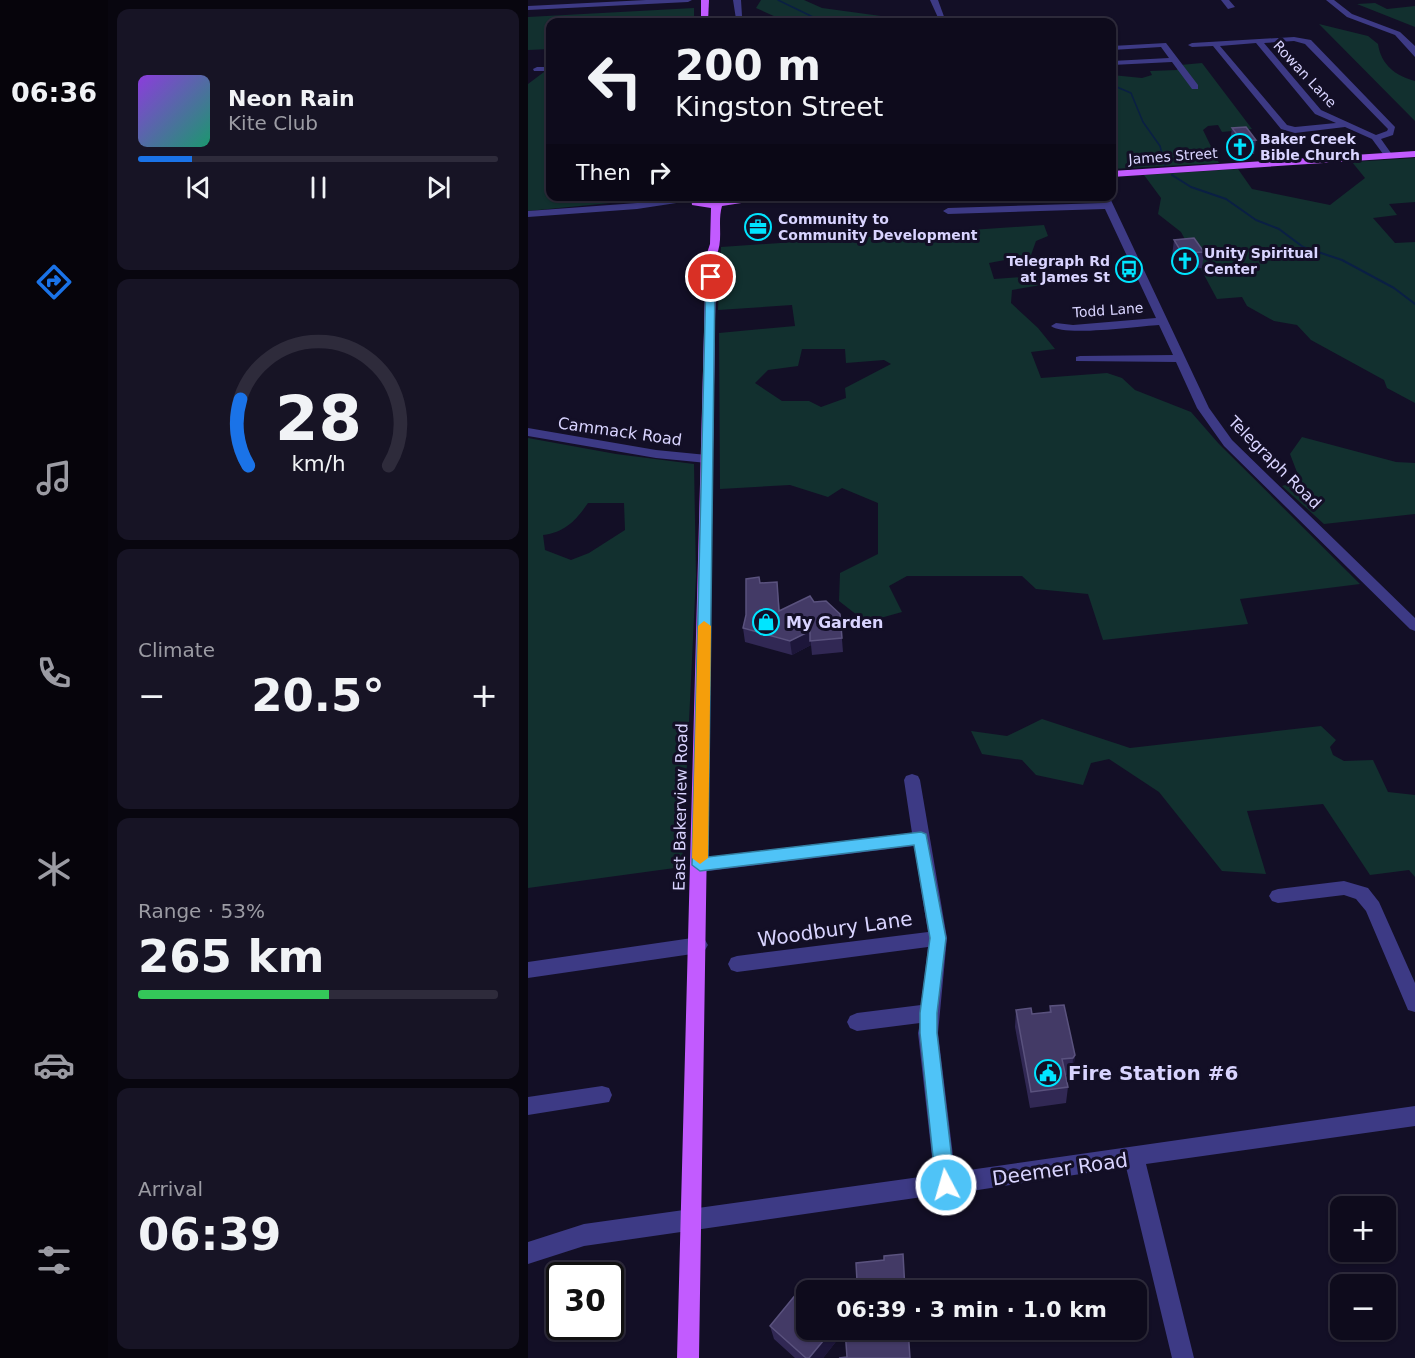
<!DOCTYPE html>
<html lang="en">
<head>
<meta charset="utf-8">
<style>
  body { margin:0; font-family:"DejaVu Sans",sans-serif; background:#171425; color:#f1f3f6; height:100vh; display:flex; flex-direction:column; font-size:22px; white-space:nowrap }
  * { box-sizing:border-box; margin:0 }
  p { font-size:20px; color:#9b9ba3 }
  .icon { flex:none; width:33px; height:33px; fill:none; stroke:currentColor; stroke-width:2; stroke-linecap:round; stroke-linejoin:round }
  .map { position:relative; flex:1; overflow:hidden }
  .drawer { display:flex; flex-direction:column; gap:9px; padding:9px; background:#08060f; width:420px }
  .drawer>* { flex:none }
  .hud { position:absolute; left:18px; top:18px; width:570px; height:183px; border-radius:12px; box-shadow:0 2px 4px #0004,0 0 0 2px #2e2b3b; background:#0e0b1c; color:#f1f3f6; overflow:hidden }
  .controls { position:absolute; left:802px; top:1196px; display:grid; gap:12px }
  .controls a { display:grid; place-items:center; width:66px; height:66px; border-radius:12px; background:#0e0b1c; box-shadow:0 2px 4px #0004,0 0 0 2px #2e2b3b; font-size:30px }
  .speed { position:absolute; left:18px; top:1262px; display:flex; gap:12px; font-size:30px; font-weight:700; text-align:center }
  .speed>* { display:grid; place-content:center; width:78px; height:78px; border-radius:50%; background:#0e0b1c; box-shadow:0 2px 4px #0004,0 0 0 2px #2e2b3b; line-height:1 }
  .speed .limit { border:3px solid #111; border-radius:9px; background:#fff; color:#111 }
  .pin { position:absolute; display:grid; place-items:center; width:51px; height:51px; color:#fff; margin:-26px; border:3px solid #fff; border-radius:50%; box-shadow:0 2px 6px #0007 }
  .me { position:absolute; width:66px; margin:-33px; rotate:354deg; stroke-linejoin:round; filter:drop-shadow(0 0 4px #0008) }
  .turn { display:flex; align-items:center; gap:21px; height:126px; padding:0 30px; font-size:27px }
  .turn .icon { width:78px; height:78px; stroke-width:2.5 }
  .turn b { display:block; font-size:42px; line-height:51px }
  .then { display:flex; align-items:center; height:57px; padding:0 30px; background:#0003; gap:12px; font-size:22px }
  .big { font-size:45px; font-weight:700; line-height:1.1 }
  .drawer .tile { flex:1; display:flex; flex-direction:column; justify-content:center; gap:9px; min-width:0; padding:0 21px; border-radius:12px; background:#171425 }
  .drawer .dial { align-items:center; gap:0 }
  .dial svg { height:156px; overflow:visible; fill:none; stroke:#2e2b3b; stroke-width:7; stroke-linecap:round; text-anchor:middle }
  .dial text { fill:#f1f3f6; stroke:none }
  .song { display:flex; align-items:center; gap:18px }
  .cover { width:72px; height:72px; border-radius:9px; background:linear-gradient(135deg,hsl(270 70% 55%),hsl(160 70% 35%)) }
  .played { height:6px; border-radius:3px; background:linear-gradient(90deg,#1a73e8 15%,#2e2b3b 15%) }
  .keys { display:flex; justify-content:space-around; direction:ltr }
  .heat { display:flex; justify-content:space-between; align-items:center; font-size:33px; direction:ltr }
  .charge { height:9px; border-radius:4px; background:linear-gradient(90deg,#34c759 53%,#2e2b3b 0) }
  .trip { position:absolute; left:268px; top:1280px; width:351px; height:60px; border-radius:12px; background:#0e0b1c; box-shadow:0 2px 4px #0004,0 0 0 2px #2e2b3b; font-weight:700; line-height:60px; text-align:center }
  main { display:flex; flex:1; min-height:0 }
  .tabs { display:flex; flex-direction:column; width:108px; justify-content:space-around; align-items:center; background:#06040b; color:#9b9ba3 }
  .tabs .icon { width:42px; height:42px }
  .tabs .on { color:#1a73e8 }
  .tabs b { font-size:27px; color:#f1f3f6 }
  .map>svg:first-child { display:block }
  .green { fill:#12302f; fill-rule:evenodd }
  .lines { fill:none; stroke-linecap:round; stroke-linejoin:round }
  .stream-far1 { stroke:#0a1f44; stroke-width:1.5 }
  .stream { stroke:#0a1f44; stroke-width:2 }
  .minor { fill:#3d3a85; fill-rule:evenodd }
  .major { fill:#c25bff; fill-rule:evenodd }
  .wall { fill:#312854 }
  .shaded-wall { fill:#1d163a }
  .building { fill:#433a66; stroke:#5a527e; stroke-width:1.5 }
  .route { fill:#4fc3f7; stroke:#337fa1; stroke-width:1.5 }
  .slow { fill:#f59e0b }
  .labels { text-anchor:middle; stroke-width:6; stroke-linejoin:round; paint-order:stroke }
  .far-street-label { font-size:14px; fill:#d9d4ff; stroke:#130f26 }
  .far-poi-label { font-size:14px; font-weight:bold; fill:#d9d4ff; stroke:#130f26; text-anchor:start }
  .street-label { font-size:16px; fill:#d9d4ff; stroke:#130f26 }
  .poi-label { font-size:16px; font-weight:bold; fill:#d9d4ff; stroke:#130f26; text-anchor:start }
  .near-street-label { font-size:20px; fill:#d9d4ff; stroke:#130f26 }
  .near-poi-label { font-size:20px; font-weight:bold; fill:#d9d4ff; stroke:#130f26; text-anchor:start }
</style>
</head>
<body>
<main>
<nav class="tabs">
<b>06:36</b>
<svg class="icon on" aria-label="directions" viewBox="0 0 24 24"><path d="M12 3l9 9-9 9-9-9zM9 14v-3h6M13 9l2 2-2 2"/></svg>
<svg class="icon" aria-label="music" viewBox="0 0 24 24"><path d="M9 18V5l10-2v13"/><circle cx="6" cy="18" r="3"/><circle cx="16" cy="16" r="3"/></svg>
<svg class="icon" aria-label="phone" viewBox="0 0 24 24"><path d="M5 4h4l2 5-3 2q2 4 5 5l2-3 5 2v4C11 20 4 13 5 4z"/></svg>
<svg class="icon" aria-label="climate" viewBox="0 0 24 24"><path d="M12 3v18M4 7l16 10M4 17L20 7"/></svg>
<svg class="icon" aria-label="car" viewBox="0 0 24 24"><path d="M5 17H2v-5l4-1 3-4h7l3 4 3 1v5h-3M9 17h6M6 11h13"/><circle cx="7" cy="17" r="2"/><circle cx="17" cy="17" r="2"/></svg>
<svg class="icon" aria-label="filters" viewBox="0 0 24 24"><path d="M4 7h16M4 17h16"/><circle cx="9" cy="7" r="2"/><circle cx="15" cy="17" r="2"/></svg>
</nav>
<section class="drawer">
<div class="tile">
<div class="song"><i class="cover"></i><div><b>Neon Rain</b><p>Kite Club</p></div></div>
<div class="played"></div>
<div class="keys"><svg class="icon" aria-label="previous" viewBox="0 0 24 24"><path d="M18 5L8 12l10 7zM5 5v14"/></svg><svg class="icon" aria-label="pause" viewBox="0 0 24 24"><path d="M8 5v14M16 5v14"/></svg><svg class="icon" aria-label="next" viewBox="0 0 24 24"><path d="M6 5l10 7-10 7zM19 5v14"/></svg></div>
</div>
<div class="tile dial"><svg viewBox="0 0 100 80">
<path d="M14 69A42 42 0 1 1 86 69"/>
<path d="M14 69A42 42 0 0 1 10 35" stroke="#1a73e8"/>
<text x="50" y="56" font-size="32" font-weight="700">28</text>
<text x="50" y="72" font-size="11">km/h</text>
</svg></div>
<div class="tile"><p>Climate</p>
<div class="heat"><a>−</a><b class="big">20.5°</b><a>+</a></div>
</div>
<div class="tile"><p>Range · 53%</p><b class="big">265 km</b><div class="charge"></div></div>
<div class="tile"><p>Arrival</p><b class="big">06:39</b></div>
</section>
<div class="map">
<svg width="887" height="1358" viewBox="0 0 887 1358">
  <rect width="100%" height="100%" fill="#130f26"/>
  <!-- green -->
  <g class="green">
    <polygon points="233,0 276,0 294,8 397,22 259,22 228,8"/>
    <polygon points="847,3 859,9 887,6 887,27 829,4"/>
    <polygon points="166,8 166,22 22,22 22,49 0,50 0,17"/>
    <path d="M791,24L840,36L850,44C853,65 868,76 887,81V121Z"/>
    <polygon points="674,63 724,129 694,132 690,125 680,126 675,130 691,163 584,169 584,75 614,78 624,75 622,71 649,70 652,65"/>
    <polygon points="22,71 22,196 144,197 0,211 0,84 16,72"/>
    <polygon points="887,158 887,202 861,204 869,215 845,218 867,243 887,242 887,403 859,388 856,380 783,340 769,325 746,321 719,306 714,297 689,299 653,232 630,214 633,198 616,175 710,169 724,189 802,205 837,178 824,162"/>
    <path d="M516,225L520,236L508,241L503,255L461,263L466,279L510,276L513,285L484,290L483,303L510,328L527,349L503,352L513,378L579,373L594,378L607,390L663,412L691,444L832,584L712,599L720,624L575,640L560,594L508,589L494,576H379L361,586L374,612L338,622L311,601L312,573L350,554V503L314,488L300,497L262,485L192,489L191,333L267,326L264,305L190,310L193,247ZM274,349H317L318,363L356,360L363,364L317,388L318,398L293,407L281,401H254L227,383L240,370L270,366Z"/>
    <polygon points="774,437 868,462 887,463 887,514 796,524 754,486 772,480 762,454"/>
    <path d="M0,438L88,454L166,464L168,576L154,867L0,888ZM60,503H96L97,530L61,553L43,560L17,550L15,535C38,532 48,520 60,503Z"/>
    <polygon points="514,719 602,748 793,726 808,740 802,747 805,755 816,761 845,760 860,792 887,795 887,877 881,870 842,875 795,804 719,811 738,874 694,871 631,792 581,759 563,763 555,785 508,775 494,760 454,754 443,731 479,736"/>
  </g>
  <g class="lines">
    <!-- stream-far1 -->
    <g class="stream-far1">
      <polyline points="250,0 287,18 307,22"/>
      <polyline points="584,85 603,93 615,122 632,146 636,161"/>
    </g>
    <!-- stream -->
    <g class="stream">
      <polyline points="636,160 637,165"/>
      <polyline points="644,175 663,187 698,199 728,220 751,229 775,247 814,260 866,288 887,304"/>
    </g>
    <!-- minor -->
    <g class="minor">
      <polygon points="118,0 164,0 160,2 0,10 0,6"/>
      <polygon points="205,0 213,0 214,16 234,22 208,19"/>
      <polygon points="402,0 410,0 418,22 412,22"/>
      <polygon points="693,0 701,0 707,7 700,9"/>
      <polygon points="798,0 806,0 824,14 872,32 887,46 887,57 867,35 819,17"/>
      <path d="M766,37L783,40L867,127L865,135L853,139L865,156L864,158H858L844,139L817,127L767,133L753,129L685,46L664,47L660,45L664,43ZM766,41L777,44L860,129L859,131L848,135L793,110L736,43ZM728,43L787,114L808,123L767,127L759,125L692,46Z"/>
      <polygon points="638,43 670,85 670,89 664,89 644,62 584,65 584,61 641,58 633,47 584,50 584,46"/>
      <polygon points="9,67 22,67 22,71 6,71 5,69"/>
      <polygon points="153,196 173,197 168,200 109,209 0,217 0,211 109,203"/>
      <path d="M572,196H581L681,408L704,440L887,618V631L882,629L696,446L669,408L648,362L548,361V357L552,356L645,355L631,325C610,326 536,337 523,326L528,323L545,325L628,318L577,209L420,214L415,211L420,208L575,203Z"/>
      <polygon points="0,428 128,450 179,455 185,459 179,463 128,458 0,436"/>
      <polygon points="384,774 390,776 392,780 419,938 410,1033 427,1172 887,1106 887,1126 618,1164 666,1358 644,1358 598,1167 418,1195 415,1194 56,1246 0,1264 0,1242 56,1224 406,1175 390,1033 392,1023 329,1031 322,1028 319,1022 322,1016 329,1013 393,1005 400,947 209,972 203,970 200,964 203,958 209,956 400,932 386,846 172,872 166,870 163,865 166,860 172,858 384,833 376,780 378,776"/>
      <polygon points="816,881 840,888 851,902 887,983 887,1012 880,1010 838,911 828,899 816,895 750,903 744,901 741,896 744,891 750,889"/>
      <polygon points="171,937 177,940 180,945 177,950 171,953 0,978 0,962"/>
      <polygon points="74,1086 81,1088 84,1095 81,1102 0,1115 0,1097"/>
    </g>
    <!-- major -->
    <g class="major">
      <polygon points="173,0 181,0 180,22 173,22"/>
      <polygon points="887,151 887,157 584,177 584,171"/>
      <path d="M163,196H173L172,201L182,203L212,196H258L194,206C189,223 196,240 188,256L171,1358H149L178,256L182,244L183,208L164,205Z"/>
    </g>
  </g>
  <!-- wall -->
  <g class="wall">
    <polygon points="704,128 728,140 726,154 712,155 702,142"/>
    <polygon points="237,223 237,231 223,232 222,224"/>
    <polygon points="646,240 676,252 674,268 652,269 644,256"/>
    <polygon points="249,582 252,611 286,602 312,614 315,652 284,655 283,645 264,655 217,642 215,628 232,583"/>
    <polygon points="522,1006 547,1055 545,1071 544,1074 538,1075 540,1087 538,1103 502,1108 487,1027 488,1010 504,1014 521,1012"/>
    <polygon points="242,1326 279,1329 381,1329 319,1357 317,1330 295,1358 267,1358 246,1339"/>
  </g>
  <!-- shaded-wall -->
  <g class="shaded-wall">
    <polygon points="282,631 283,645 264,655 262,641"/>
    <polygon points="547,1055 545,1071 544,1074 545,1058"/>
    <polygon points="305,1329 318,1329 295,1358 281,1358"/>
  </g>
  <!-- building -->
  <g class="building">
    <polygon points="718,127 728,140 714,141 704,128"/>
    <polygon points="236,215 236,223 222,224 222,216"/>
    <polygon points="666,238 676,252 654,253 646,240"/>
    <polygon points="231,577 232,583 249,582 251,611 282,596 286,602 298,601 312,614 314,638 282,641 282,631 262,641 215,628 218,615 218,579"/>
    <polygon points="536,1005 547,1055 545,1058 534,1059 540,1087 503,1092 488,1010 503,1008 504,1014 523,1012 522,1006"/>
    <polygon points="375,1254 377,1290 312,1290 312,1283 329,1281 328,1263 356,1260 356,1256"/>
    <polygon points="278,1282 287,1290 279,1290 279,1329 305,1329 281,1358 278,1358 242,1326"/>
    <polygon points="317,1329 380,1329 382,1358 311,1358 319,1357"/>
  </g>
  <!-- route -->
  <polygon class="route" points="183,274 187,277 180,857 393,832 398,834 418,938 409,1013 409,1033 427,1185 424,1192 418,1194 411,1192 408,1185 392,1033 392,1013 402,938 386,845 172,871 164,865 178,277"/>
  <!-- slow -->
  <polygon class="slow" points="176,621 183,626 180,858 172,864 164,858 170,626"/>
  <!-- icons -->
  <defs>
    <symbol id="church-ring" viewBox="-11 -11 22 22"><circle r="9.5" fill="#130f26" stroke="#00e5ff" stroke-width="1.5"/><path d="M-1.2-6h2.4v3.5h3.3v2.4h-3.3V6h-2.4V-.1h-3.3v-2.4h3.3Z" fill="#00e5ff"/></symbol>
    <symbol id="office-ring" viewBox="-11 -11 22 22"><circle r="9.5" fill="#130f26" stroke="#00e5ff" stroke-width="1.5"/><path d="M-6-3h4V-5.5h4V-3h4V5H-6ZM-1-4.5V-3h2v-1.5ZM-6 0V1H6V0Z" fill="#00e5ff"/></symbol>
    <symbol id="bus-ring" viewBox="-11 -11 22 22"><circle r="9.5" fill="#130f26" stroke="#00e5ff" stroke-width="1.5"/><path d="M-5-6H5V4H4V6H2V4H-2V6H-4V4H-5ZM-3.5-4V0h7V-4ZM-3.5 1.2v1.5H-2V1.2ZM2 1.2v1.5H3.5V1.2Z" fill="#00e5ff"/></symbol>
    <symbol id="shop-ring" viewBox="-11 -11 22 22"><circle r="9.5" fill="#130f26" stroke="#00e5ff" stroke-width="1.5"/><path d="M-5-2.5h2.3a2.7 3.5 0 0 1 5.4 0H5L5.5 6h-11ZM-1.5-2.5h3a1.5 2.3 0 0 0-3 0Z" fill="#00e5ff"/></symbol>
    <symbol id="civic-ring" viewBox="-11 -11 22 22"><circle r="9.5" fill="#130f26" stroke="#00e5ff" stroke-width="1.5"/><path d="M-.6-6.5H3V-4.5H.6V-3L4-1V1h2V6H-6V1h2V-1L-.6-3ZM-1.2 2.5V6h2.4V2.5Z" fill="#00e5ff"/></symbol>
  </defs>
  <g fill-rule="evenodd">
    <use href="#church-ring" x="697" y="132" width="30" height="30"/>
    <use href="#office-ring" x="215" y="212" width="30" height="30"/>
    <use href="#church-ring" x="642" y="246" width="30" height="30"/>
    <use href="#bus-ring" x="586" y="254" width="30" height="30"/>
    <use href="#shop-ring" x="223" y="607" width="30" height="30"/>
    <use href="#civic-ring" x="505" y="1058" width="30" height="30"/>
  </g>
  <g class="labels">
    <!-- far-street labels -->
    <g class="far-street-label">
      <text transform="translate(777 74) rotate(47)" y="5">Rowan Lane</text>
      <text transform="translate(645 156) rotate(-4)" y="5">James Street</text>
      <text transform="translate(580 310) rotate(-4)" y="5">Todd Lane</text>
    </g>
    <!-- far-poi labels -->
    <g class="far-poi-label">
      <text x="732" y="144">Baker Creek<tspan x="732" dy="16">Bible Church</tspan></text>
      <text x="250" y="224">Community to<tspan x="250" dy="16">Community Development</tspan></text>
      <text x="676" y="258">Unity Spiritual<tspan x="676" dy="16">Center</tspan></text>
      <text x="582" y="266" text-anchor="end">Telegraph Rd<tspan x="582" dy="16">at James St</tspan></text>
    </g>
    <!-- street labels -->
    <g class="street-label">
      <text transform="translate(92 431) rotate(8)" y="6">Cammack Road</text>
      <text transform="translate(747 462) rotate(45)" y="6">Telegraph Road</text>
      <text transform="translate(152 807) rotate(-89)" y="6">East Bakerview Road</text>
    </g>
    <!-- poi labels -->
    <g class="poi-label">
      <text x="258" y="628">My Garden</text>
    </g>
    <!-- near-street labels -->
    <g class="near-street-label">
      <text transform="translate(307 929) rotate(-8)" y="7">Woodbury Lane</text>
      <text transform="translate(532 1169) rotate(-8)" y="7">Deemer Road</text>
    </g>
    <!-- near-poi labels -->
    <g class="near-poi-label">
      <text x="540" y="1080">Fire Station #6</text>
    </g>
  </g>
</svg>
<div class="controls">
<a>+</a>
<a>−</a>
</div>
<div class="speed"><div class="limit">30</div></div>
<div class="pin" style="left:183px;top:277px;background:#d93025"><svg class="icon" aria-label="arrive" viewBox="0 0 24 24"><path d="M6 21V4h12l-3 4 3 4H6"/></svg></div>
<svg class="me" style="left:418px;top:1185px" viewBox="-20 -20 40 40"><circle r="17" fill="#4fc3f7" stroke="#fff" stroke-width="3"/><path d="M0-11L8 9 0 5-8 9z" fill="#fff"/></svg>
<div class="trip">06:39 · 3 min · 1.0 km</div>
<div class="hud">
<div class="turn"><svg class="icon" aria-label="left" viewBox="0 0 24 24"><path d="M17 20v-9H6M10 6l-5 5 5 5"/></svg><div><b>200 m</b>Kingston Street</div></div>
<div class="then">Then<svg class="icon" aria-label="right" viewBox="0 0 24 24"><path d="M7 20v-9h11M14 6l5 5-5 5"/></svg></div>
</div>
</div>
</main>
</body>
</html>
